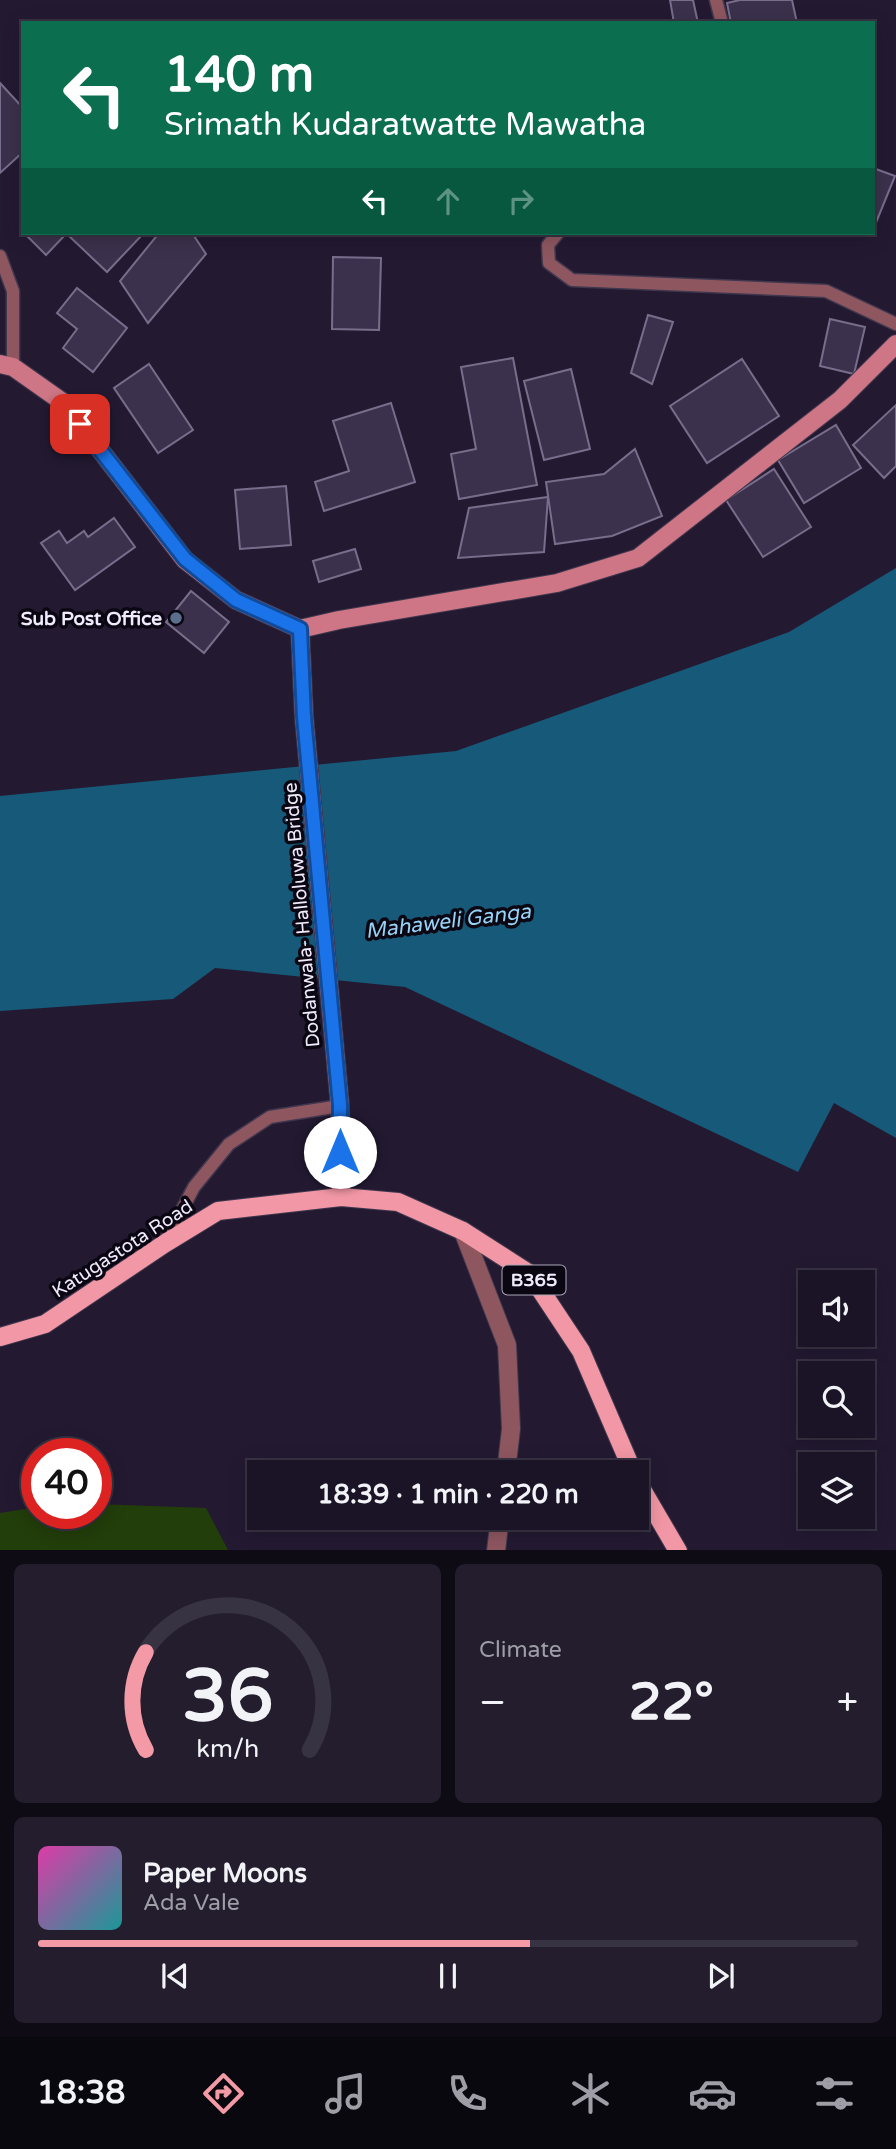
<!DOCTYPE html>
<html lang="en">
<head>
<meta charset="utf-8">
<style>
  body { margin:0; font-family:"Varela Round",sans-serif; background:#231d2e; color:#f1f3f6; height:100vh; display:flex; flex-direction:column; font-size:26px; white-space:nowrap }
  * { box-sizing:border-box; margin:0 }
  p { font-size:23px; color:#9f9ea7 }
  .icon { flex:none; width:38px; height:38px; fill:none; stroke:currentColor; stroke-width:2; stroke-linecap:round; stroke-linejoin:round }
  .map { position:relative; height:1550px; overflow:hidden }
  .details { display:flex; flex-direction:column; gap:14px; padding:14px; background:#0e0b15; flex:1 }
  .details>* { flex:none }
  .hud { position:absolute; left:21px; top:21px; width:854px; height:214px; border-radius:0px; box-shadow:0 4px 18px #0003,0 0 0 2px #383343; background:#0b6e4f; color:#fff; overflow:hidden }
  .controls { position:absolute; left:798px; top:1270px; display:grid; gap:14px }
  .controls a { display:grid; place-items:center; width:77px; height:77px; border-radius:0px; background:#1a1426; box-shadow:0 4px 18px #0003,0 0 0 2px #383343; font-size:35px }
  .speed { position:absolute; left:21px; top:1438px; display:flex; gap:14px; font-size:35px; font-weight:700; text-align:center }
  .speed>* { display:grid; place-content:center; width:91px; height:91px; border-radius:50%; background:#1a1426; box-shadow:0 4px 18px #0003,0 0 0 2px #383343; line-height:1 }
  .speed .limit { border:10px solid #d22; background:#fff; color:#111 }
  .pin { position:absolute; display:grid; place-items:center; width:60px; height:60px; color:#fff; margin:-30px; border-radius:14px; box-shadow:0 4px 10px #0006 }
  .me { position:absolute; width:77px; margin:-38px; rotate:0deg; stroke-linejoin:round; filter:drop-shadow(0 0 5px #0008) }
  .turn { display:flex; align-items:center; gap:24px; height:147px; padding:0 28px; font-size:32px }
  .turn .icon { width:91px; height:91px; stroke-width:2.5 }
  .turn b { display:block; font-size:49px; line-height:60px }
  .lanes { display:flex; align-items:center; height:66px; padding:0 28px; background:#0003; justify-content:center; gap:35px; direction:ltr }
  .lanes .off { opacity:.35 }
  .big { font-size:52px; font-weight:700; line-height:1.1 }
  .details .tile { flex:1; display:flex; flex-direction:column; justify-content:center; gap:10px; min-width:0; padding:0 24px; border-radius:10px; background:#231d2e }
  .details .dial { align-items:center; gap:0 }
  .dial svg { height:182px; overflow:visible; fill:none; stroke:#383343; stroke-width:7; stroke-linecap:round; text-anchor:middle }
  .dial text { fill:#f1f3f6; stroke:none }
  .song { display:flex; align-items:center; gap:21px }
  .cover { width:84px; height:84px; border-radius:10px; background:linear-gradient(135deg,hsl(320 70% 55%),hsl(180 70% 35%)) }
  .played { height:7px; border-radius:4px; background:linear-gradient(90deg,#f49aa6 60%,#383343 60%) }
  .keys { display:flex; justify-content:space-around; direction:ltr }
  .heat { display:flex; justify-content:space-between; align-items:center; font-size:38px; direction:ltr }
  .details .tiles { flex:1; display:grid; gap:14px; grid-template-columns:1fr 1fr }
  .tile:last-child { grid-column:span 2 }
  .trip { position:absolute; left:247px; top:1460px; width:402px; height:70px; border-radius:0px; background:#1a1426; box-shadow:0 4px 18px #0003,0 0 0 2px #383343; font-weight:700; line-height:70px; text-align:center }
  .dock { display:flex; height:112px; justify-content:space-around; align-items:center; background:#0a080f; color:#9f9ea7 }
  .dock .icon { width:49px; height:49px }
  .dock .active { color:#f49aa6 }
  .dock b { font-size:32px; color:#f1f3f6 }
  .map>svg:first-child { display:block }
  .green { fill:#223e0a }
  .water { fill:#175979 }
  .building { fill:#3b314c; stroke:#786e8c; stroke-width:2 }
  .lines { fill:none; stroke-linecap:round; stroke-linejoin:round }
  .lane-casing { stroke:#40374e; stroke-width:15 }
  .street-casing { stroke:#40374e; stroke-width:20 }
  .secondary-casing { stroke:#40374e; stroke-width:20 }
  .primary-casing { stroke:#40374e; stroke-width:20 }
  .lane { stroke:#8e5760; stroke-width:12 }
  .street { stroke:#8e5760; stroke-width:18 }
  .secondary { stroke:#ce7685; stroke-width:18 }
  .primary { stroke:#f297a5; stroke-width:18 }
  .route-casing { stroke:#114b97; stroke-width:18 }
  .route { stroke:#1a73e8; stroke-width:12 }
  .service-dot { fill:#5c6f8a; stroke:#0b0712; stroke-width:2.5 }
  .labels { text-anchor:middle; stroke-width:7; stroke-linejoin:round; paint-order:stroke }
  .shield { fill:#0b0712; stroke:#aba6b6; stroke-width:2 }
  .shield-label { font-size:18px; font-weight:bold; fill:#f0eafc }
  .poi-label { font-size:19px; font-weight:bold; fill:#f0eafc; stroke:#0b0712; text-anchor:end }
  .street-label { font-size:19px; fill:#f0eafc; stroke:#0b0712 }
  .water-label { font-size:21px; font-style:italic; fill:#97d3f7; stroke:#0b0712 }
</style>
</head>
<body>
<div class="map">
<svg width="896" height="1551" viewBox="0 0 896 1551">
  <rect width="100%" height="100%" fill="#231a32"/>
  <!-- green -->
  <polygon class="green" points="96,1504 206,1508 228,1550 0,1550 0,1513 37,1507 37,1514 96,1514"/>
  <!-- water -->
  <polygon class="water" points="896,568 896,1138 834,1103 798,1172 405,987 215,968 173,999 0,1011 0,796 456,751 789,632"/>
  <!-- building -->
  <g class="building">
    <polygon points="670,0 693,0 698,23 674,23"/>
    <polygon points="740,0 792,0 797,23 731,23 727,3"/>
    <polygon points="0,83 23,108 23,152 0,173"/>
    <polygon points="873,168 895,176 873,230"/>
    <polygon points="26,233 67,233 46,255 25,234"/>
    <polygon points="72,233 144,233 107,272 69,236"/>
    <polygon points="159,233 192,233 206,254 148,323 120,281"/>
    <polygon points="333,257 381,258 379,330 332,329"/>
    <polygon points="77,288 127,328 93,372 63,348 77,329 57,313"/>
    <polygon points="648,315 673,322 652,384 631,373"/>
    <polygon points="830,319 865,327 854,374 820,366"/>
    <polygon points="513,358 537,485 459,499 451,454 476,449 461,367"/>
    <polygon points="742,359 779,416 707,463 670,406"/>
    <polygon points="149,364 193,430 158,453 114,388"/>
    <polygon points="571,369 590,449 544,460 524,381"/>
    <polygon points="391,403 415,482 324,511 315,482 349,471 333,421"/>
    <polygon points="896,405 896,466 884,478 853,445"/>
    <polygon points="836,425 861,468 804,503 778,460"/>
    <polygon points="635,449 662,516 612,536 555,544 546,482 604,474"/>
    <polygon points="774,469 811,527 763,557 726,500"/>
    <polygon points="286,486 291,545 240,549 235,490"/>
    <polygon points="548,497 544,552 458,558 469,508"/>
    <polygon points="114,518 135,547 75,590 41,543 59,531 67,543 84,531 88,537"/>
    <polygon points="355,549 361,569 319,582 313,561"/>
    <polygon points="191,591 229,622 204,653 166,622"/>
  </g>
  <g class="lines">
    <defs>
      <g id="lane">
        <polyline points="716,0 722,23"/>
        <polyline points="558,233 548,245 549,263 572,280 826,291 896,324"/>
        <polyline points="0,256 13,291 13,367"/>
        <polyline points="164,1244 194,1187 229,1144 270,1117 340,1106"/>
      </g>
      <g id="street">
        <polyline points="463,1231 507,1345 511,1429 506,1472"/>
        <polyline points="496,1551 500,1517"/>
      </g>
      <g id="secondary">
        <polyline points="0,364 13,367 64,403 185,560 236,600 300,629 339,620 557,583 638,558 840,400 896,344"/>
        <polyline points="300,629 304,717 340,1106 341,1197"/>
      </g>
      <g id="primary">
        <polyline points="0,1337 45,1324 164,1244 218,1211 341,1197 398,1202 463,1231 530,1274 581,1351 633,1472"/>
        <polyline points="637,1481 678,1551"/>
      </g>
    </defs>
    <!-- lane casing -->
    <use href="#lane" class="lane-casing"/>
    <!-- street casing -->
    <use href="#street" class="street-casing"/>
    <!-- secondary casing -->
    <use href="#secondary" class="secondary-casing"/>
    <!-- primary casing -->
    <use href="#primary" class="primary-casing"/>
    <!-- lane -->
    <use href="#lane" class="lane"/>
    <!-- street -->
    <use href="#street" class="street"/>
    <!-- secondary -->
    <use href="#secondary" class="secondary"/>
    <!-- primary -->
    <use href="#primary" class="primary"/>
  </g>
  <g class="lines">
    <defs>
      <polyline id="route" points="80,424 185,559 236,600 300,629 304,717 340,1105 340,1152"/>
    </defs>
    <!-- route casing -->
    <use href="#route" class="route-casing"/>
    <!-- route -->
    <use href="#route" class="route"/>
  </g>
  <!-- markers -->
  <circle class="service-dot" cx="176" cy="618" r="7"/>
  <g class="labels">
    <!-- shield labels -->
    <rect class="shield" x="502.5" y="1265.5" width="63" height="29" rx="5"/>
    <g class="shield-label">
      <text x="534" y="1286">B365</text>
    </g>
    <!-- poi labels -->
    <g class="poi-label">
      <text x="162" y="625">Sub Post Office</text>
    </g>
    <!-- street labels -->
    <g class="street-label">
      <text transform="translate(301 915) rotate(-95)" y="7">Dodanwala- Halloluwa Bridge</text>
      <text transform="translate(122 1248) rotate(-33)" y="7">Katugastota Road</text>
    </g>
    <!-- water labels -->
    <g class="water-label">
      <text transform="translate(448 921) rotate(-7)" y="7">Mahaweli Ganga</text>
    </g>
  </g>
</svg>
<div class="controls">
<a><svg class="icon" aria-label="sound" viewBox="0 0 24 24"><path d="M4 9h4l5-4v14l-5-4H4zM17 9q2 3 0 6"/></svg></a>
<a><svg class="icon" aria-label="search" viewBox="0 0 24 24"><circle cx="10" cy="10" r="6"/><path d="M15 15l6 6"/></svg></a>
<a><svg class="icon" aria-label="layers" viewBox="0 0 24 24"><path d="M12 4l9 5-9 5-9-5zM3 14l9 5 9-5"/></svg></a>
</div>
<div class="speed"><div class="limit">40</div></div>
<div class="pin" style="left:80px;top:424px;background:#d93025"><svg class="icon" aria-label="arrive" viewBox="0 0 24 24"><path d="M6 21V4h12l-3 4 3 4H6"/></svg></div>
<svg class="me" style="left:340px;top:1152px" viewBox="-20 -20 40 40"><circle r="19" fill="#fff"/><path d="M0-13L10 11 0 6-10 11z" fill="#1a73e8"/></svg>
<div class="trip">18:39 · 1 min · 220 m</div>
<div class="hud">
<div class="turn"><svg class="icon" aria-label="left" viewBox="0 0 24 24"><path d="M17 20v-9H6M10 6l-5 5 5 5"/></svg><div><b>140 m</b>Srimath Kudaratwatte Mawatha</div></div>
<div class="lanes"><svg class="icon" aria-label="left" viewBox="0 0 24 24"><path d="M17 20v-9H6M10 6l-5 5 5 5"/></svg><svg class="icon off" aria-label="ahead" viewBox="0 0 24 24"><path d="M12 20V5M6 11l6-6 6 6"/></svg><svg class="icon off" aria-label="right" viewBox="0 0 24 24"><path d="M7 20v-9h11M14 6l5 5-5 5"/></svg></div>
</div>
</div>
<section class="details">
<div class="tiles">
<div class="tile dial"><svg viewBox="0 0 100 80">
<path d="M14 69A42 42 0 1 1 86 69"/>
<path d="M14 69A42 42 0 0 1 14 26" stroke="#f49aa6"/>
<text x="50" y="56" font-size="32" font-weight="700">36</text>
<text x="50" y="72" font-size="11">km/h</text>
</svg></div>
<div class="tile"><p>Climate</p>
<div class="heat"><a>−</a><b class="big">22°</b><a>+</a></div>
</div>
<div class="tile">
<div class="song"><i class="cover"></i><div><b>Paper Moons</b><p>Ada Vale</p></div></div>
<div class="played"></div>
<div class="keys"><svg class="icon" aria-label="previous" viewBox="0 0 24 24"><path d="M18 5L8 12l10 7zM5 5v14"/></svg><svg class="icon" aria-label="pause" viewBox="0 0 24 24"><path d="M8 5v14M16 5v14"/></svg><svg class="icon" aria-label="next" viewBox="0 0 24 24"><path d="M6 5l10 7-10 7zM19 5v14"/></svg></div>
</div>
</div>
</section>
<nav class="dock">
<b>18:38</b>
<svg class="icon active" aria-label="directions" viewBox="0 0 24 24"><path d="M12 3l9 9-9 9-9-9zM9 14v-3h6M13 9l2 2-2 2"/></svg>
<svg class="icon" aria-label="music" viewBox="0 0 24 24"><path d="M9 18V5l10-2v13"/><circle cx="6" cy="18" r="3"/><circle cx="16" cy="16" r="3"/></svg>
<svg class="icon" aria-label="phone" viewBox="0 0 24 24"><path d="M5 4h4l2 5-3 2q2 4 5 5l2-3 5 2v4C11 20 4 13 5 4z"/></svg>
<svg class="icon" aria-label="climate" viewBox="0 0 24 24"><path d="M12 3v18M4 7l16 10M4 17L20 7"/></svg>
<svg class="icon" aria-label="car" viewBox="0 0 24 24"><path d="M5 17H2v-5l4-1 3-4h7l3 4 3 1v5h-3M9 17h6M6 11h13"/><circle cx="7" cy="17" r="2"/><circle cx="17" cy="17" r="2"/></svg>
<svg class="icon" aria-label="filters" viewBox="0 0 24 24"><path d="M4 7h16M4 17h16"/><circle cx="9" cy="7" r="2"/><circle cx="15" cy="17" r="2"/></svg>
</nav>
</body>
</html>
